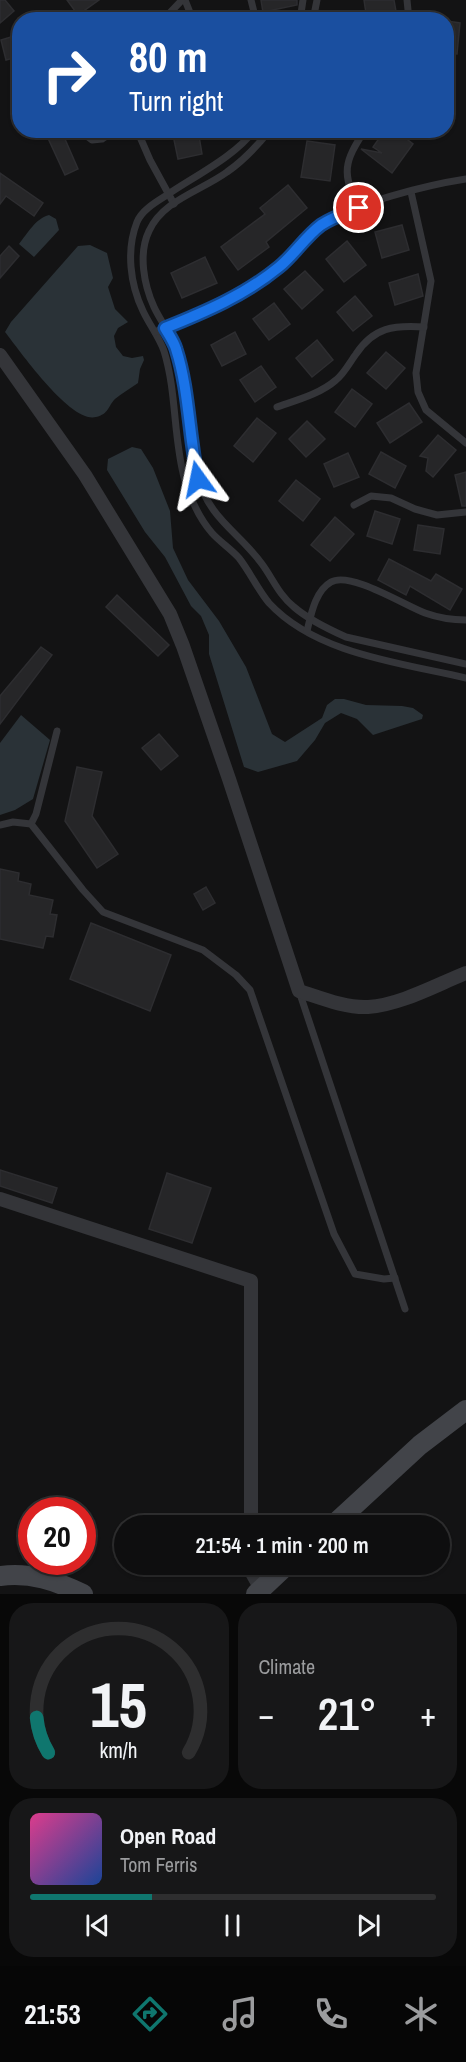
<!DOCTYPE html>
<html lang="en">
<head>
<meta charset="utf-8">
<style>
  body { margin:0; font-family:"Archivo Narrow",sans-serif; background:#171718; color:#f1f3f6; height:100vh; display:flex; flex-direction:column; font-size:22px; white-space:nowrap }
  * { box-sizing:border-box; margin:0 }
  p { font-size:20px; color:#9b9c9e }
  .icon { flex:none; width:33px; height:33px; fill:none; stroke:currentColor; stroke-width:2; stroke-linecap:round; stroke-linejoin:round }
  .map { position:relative; height:1594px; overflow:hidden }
  .panel { display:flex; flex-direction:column; gap:9px; padding:9px; background:#080808; flex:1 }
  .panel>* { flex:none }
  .hud { position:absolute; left:12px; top:12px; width:442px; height:126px; border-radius:24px; box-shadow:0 2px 4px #0004,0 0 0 2px #2e2e2f; background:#1a4fa0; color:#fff; overflow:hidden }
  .speed { position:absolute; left:18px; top:1497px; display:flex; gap:12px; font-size:30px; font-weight:700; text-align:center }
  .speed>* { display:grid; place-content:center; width:78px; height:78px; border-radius:50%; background:#0e0e0f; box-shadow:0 2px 4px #0004,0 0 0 2px #2e2e2f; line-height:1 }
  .speed .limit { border:9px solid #d22; background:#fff; color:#111 }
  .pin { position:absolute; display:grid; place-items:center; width:51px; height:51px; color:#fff; margin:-26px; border:3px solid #fff; border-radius:50%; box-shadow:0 2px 6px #0007 }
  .me { position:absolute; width:66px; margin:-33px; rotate:348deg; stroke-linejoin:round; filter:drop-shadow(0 0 4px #0008) }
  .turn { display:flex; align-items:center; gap:21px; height:126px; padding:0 18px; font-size:27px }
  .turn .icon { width:78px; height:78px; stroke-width:2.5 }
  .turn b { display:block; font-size:42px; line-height:51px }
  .big { font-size:45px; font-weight:600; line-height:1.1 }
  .panel .widget { flex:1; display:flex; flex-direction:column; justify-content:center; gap:9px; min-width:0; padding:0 21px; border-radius:24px; background:#171718 }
  .panel .dial { align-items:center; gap:0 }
  .dial svg { height:156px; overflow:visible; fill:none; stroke:#2e2e2f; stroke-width:7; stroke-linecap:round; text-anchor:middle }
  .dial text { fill:#f1f3f6; stroke:none }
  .song { display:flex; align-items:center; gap:18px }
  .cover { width:72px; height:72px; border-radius:9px; background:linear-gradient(135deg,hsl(330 70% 55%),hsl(220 70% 35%)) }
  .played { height:6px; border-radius:3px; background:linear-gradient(90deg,#0f766e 30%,#2e2e2f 30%) }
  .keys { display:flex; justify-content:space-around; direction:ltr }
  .heat { display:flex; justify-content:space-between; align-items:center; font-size:33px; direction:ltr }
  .panel .tiles { flex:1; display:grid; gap:9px; grid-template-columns:1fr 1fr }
  .widget:last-child { grid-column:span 2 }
  .trip { position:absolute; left:114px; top:1515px; width:336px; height:60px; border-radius:30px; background:#0e0e0f; box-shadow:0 2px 4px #0004,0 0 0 2px #2e2e2f; font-weight:600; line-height:60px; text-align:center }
  .menu { display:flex; height:96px; justify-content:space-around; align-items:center; background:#060606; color:#9b9c9e }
  .menu .icon { width:42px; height:42px }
  .menu .on { color:#0f766e }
  .menu b { font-size:27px; color:#f1f3f6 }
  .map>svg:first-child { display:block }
  .water { fill:#2a3237 }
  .building { fill:#262628; stroke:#2d2d30; stroke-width:1.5 }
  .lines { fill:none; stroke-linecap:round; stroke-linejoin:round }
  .lane { stroke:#343539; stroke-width:7 }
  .street { stroke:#343539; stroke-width:14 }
  .secondary { stroke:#424449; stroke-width:20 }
  .route-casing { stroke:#114b97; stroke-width:15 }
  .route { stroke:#1a73e8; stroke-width:10 }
</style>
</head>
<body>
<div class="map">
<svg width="466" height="1594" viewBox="0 0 466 1594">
  <rect width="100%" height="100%" fill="#131314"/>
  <!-- water -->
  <g class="water">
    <path d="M49,215L56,219L59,230L34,257L19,244C27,234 36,218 49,215Z"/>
    <path d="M90,245L107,253L113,278L108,287L115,309L128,322L118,328L114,336L116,347L123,356L132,358L143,356L144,360L140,369L138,383C131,388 122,393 115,399C108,406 109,414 96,417C71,424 20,351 5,332L11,322L78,246Z"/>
    <polygon points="132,447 141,449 153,468 170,511 173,548 188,580 219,621 246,667 272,734 285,742 322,718 327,705 335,699 344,699 366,705 402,706 413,708 423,715 422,719 373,735 357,719 341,713 325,723 315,740 297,761 258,772 244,767 209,654 209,635 201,616 191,606 165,557 145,532 107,470 108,459"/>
    <polygon points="21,715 50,740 33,799 15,810 0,815 0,743"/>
  </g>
  <!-- building -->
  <g class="building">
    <polygon points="0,0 5,0 14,11 0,23"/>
    <polygon points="67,0 99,0 78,15"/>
    <polygon points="261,0 297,0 297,5 263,12"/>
    <polygon points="364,0 394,0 397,17 367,20"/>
    <polygon points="447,21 460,23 457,54 447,53"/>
    <polygon points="11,37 17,57 6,60 1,40"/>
    <polygon points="59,130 61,130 78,169 65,175 47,136"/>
    <polygon points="172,130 198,130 202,154 178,159"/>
    <polygon points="385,130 395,130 413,144 392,173 361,149 382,153 373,147"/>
    <polygon points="307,141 335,145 330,181 301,177"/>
    <polygon points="0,173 43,203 34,216 6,196 0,204"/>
    <polygon points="288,185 307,208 266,242 269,247 238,270 221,247 265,214 260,208"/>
    <polygon points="402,225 409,250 382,258 375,232"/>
    <polygon points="347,241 366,265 344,282 326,259"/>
    <polygon points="9,246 19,256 0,278 0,256"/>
    <polygon points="205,257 217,283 182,298 171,273"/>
    <polygon points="305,271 323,290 302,309 284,289"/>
    <polygon points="418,274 423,296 395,305 389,283"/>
    <polygon points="355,296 372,316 353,331 337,312"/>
    <polygon points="274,303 290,324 269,340 253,319"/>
    <polygon points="235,332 246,354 222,366 211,345"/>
    <polygon points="317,340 333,360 312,377 296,358"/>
    <polygon points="386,352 405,368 386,389 367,373"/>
    <polygon points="261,366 276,387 255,402 240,380"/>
    <polygon points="352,389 372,404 355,427 335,412"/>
    <polygon points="409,403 422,422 390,443 377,423"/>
    <polygon points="257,418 276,433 253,462 234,446"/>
    <polygon points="307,421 325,439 306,457 289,439"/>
    <polygon points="438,435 456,450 433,477 426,471 428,458 420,456"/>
    <polygon points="381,452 406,466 395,488 369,474"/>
    <polygon points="348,453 359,477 334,487 324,464"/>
    <polygon points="466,472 466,506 462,506 455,475"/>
    <polygon points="296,480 320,499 303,521 279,501"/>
    <polygon points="375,511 400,519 392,544 367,536"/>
    <polygon points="335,517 354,534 330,561 311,545"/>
    <polygon points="418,525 444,529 440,554 414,550"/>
    <polygon points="389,559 431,581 436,574 462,589 450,610 410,586 406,595 378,580"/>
    <polygon points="117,595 169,645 158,656 106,607"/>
    <polygon points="41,647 52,655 0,724 0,696"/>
    <polygon points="159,734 178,756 161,770 142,748"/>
    <polygon points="77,767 102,772 92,816 118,854 97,868 65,821"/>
    <polygon points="0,869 19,873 18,881 31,884 29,895 53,900 50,914 57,915 53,937 46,936 43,948 0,939"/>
    <polygon points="206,887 215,903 203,910 194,894"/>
    <polygon points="91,923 171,955 150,1011 70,979"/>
    <polygon points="0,1170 57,1188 52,1203 0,1186"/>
    <polygon points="167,1173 211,1188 192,1243 149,1229"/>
  </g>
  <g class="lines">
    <!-- lane -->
    <g class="lane">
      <polyline points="185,0 193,20"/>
      <polyline points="251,0 254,12"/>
      <polyline points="407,0 409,20"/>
      <polyline points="163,20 182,0"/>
      <polyline points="300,20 303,0"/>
      <polyline points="313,20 317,0"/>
      <polyline points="79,130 92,140 102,139 115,130"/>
      <polyline points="137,130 150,160 174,204"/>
      <path d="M254,130C236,156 193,177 167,195C156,202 142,210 137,222C126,250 130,284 143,311C149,324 159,337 164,351C177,393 173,439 185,481C191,500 199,518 212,533C220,542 231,549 239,558C250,572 258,590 269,603C316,654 401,663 466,678"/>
      <path d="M270,130C258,145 243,161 227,172C201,191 163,200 149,231C138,254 144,285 154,307C160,320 170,333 176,347C179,355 180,365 181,373C188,408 189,443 198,477C209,519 239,532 262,564C273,579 279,595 294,607C309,620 328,629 346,637L466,664"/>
      <polyline points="411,192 431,281 416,373 418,392 426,410 466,443"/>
      <path d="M359,208C341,173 344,162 365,130"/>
      <path d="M155,332C198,314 244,297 280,266C295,254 306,235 322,224C355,203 427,185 466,179"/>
      <path d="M277,407C297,400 320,394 336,380C344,374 350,362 356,354C374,327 394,325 424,327"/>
      <polyline points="354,505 371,496 391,498 415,509 437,515 466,512"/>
      <path d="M307,631C311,615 315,591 331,582C350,571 404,605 425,613C439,618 452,620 466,620"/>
      <polyline points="31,824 36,814 57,731"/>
      <polyline points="0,825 13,822 31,824 83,890 103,912 203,950 236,975 250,990 334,1234 355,1274 384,1279 395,1278"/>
      <polyline points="299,991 405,1309"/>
    </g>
    <!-- street -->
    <g class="street">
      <path d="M0,355L85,475L170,614L183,646L229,779L299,991C321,998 345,1008 368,1007C400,1005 436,985 466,973"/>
      <polyline points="0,1199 251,1281 251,1526"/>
      <polyline points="251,1564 251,1571 261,1589"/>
    </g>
    <!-- secondary -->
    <g class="secondary">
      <polyline points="332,1526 420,1445 466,1410"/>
      <path d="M0,1576C31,1572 56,1581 83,1594"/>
      <polyline points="256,1594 288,1564"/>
    </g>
  </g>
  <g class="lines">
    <defs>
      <path id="route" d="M198,479C189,437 189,389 176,349C174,342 169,335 165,328C205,312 245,295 279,267C294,255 305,237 321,225C333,217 346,213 359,208"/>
    </defs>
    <!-- route casing -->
    <use href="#route" class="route-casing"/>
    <!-- route -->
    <use href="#route" class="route"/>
  </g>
</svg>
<div class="speed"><div class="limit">20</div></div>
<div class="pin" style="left:359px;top:208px;background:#d93025"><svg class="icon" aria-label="arrive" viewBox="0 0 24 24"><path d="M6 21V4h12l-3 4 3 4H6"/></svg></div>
<svg class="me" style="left:198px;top:479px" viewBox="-20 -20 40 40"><path d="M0-17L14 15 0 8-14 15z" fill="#1a73e8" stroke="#fff" stroke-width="4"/></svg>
<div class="trip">21:54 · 1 min · 200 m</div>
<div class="hud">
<div class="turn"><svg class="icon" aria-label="right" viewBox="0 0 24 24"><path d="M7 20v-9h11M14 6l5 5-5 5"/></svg><div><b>80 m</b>Turn right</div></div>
</div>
</div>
<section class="panel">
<div class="tiles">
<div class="widget dial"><svg viewBox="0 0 100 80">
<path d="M14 69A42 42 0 1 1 86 69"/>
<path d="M14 69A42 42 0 0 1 8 51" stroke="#0f766e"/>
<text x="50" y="56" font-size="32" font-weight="700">15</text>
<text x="50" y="72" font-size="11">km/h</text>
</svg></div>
<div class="widget"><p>Climate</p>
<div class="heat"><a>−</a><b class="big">21°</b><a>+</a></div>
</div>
<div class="widget">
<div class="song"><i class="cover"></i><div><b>Open Road</b><p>Tom Ferris</p></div></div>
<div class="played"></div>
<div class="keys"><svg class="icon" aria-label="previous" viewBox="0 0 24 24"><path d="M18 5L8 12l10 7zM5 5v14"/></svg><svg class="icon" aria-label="pause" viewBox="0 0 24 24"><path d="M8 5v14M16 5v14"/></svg><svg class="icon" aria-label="next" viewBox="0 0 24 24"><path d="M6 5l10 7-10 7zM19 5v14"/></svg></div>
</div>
</div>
</section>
<nav class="menu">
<b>21:53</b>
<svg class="icon on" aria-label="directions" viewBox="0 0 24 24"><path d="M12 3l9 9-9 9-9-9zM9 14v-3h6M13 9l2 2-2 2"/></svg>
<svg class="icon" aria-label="music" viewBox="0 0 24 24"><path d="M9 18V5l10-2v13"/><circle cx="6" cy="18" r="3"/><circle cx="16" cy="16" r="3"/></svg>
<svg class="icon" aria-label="phone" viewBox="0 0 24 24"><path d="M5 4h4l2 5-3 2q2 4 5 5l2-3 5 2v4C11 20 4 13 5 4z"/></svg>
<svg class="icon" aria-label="climate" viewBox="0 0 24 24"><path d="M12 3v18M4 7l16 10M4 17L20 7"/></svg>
</nav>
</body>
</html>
